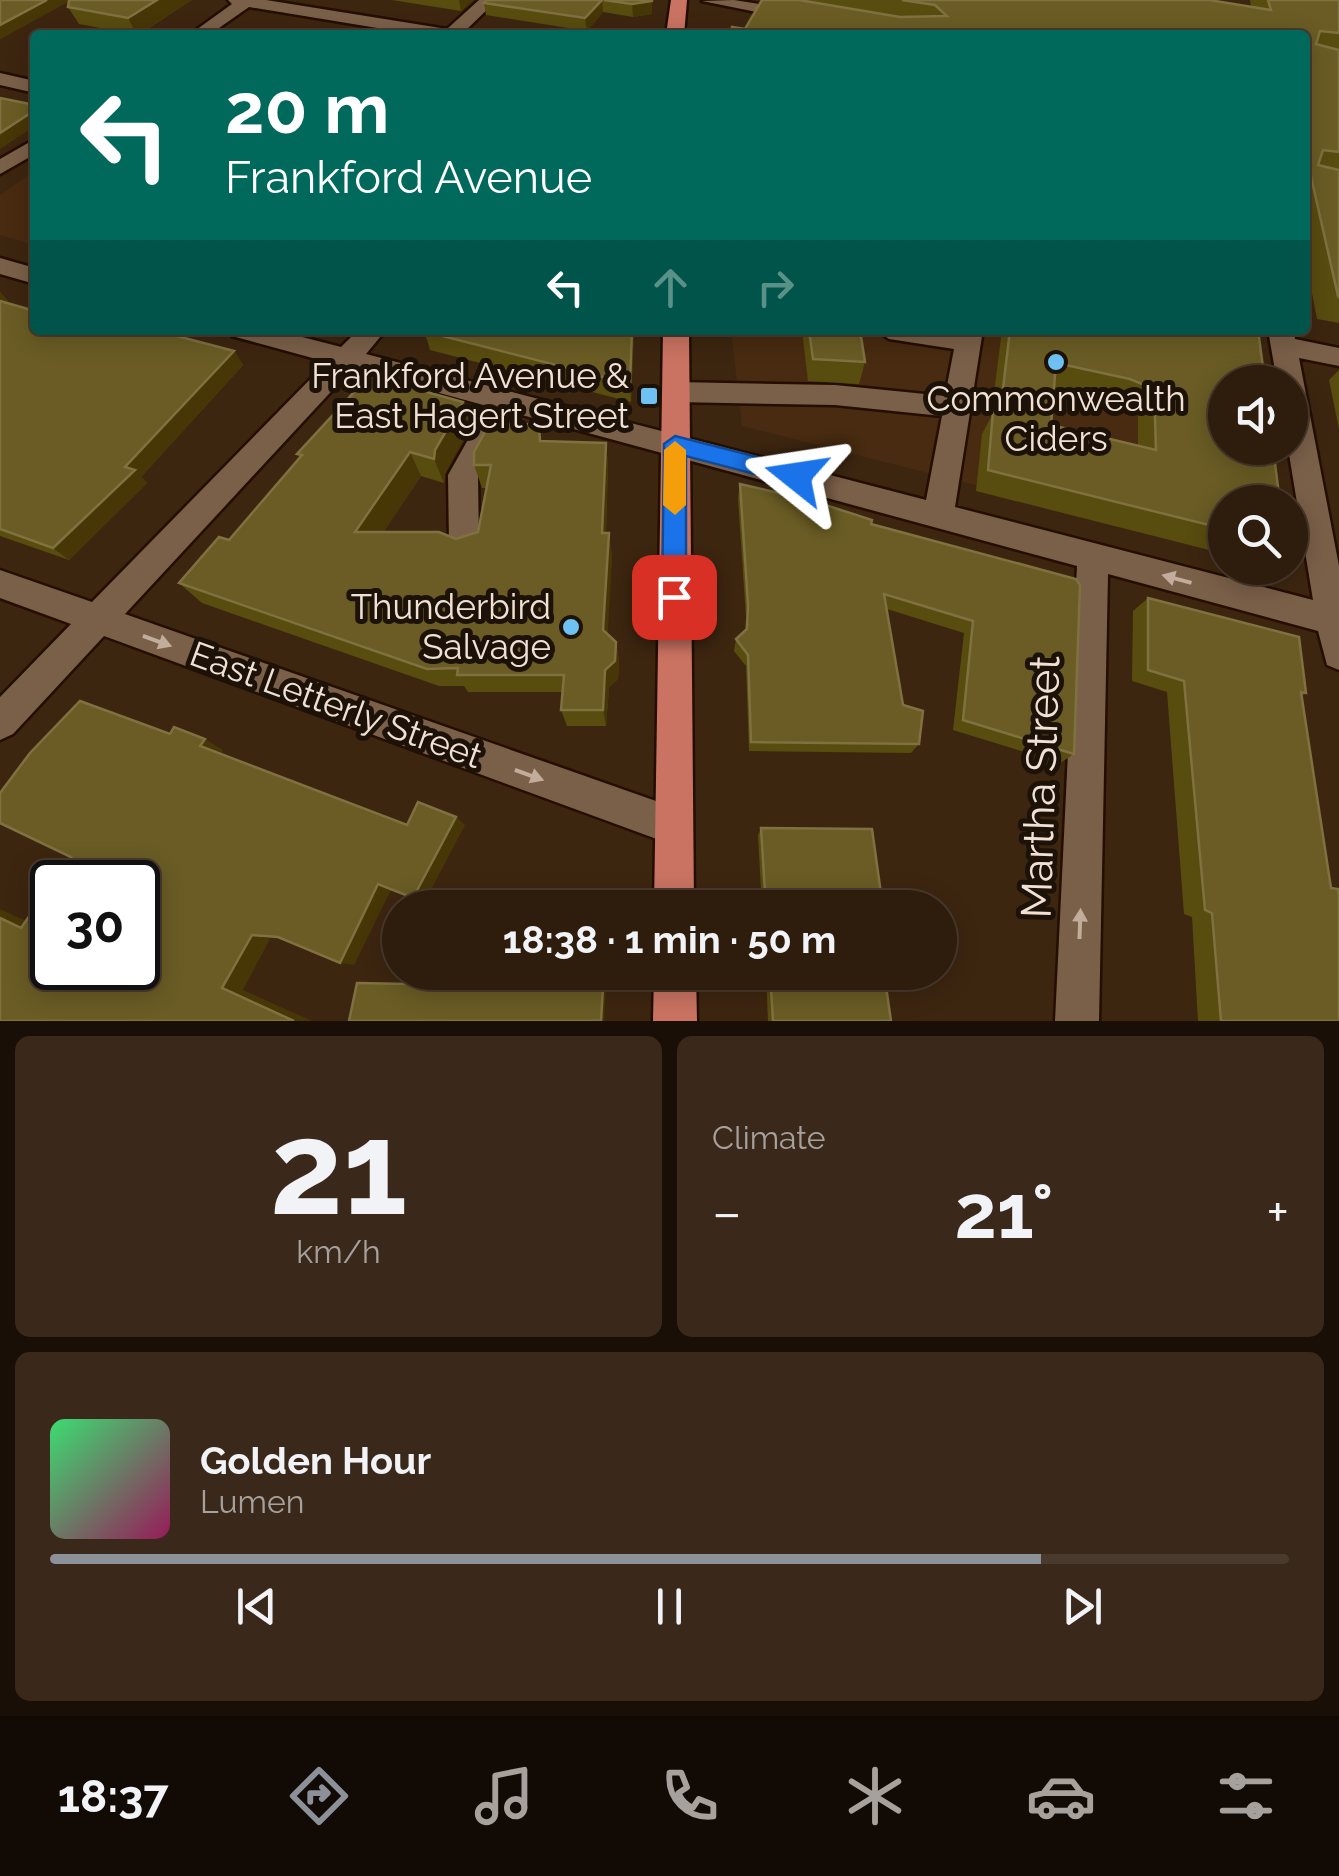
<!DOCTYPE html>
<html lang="en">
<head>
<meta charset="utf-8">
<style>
  body { margin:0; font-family:Raleway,sans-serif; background:#3a291a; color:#f1f3f6; height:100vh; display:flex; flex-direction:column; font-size:38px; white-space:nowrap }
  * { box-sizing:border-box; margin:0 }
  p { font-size:32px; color:#a7a19d }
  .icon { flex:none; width:55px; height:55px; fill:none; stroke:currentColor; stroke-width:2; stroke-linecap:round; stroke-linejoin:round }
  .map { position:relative; height:1021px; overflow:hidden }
  .panel { display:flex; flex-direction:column; gap:15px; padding:15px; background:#190f07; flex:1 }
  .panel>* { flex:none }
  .banner { position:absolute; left:30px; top:30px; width:1280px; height:305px; border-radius:10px; box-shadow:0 5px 25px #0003,0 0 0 2px #493a2d; background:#00695c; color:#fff; overflow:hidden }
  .buttons { position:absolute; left:1208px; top:365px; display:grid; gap:20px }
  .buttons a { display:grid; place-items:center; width:100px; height:100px; border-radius:50%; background:#2e1c0c; box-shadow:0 5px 25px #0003,0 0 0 2px #493a2d; font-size:50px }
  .speed { position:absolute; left:30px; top:860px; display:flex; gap:20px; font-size:50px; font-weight:700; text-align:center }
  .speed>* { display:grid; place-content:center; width:130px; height:130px; border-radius:50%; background:#2e1c0c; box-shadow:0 5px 25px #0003,0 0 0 2px #493a2d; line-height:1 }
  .speed .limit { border:5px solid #111; border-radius:15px; background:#fff; color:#111 }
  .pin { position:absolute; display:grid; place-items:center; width:85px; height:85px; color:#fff; margin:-42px; border-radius:20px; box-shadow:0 5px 15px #0006 }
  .me { position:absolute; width:110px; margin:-55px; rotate:285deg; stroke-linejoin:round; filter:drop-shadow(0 0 8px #0008) }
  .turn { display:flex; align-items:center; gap:35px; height:210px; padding:0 30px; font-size:45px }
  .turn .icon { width:130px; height:130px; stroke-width:2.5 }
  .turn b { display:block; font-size:70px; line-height:85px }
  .lanes { display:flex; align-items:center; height:95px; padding:0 30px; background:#0003; justify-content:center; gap:50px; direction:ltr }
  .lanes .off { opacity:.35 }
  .big { font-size:75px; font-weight:700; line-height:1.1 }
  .panel .tile { flex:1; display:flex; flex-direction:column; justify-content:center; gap:15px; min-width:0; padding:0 35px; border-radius:15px; background:#3a291a }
  .panel .dial { align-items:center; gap:0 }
  .dial b { font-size:130px; line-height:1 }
  .song { display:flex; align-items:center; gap:30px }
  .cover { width:120px; height:120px; border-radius:15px; background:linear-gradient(135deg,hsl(140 70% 55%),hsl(330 70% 35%)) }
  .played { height:10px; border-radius:5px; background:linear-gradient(90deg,#8c9099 80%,#493a2d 80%) }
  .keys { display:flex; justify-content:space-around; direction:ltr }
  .heat { display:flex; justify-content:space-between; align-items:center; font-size:55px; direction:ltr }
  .panel .tiles { flex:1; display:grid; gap:15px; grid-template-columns:1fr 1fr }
  .tile:last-child { grid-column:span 2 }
  .trip { position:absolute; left:382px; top:890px; width:575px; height:100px; border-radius:50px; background:#2e1c0c; box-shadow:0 5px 25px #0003,0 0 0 2px #493a2d; font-weight:700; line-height:100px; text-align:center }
  .dock { display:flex; height:160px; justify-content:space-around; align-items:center; background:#120b05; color:#a7a19d }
  .dock .icon { width:70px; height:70px }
  .dock .active { color:#8c9099 }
  .dock b { font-size:45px; color:#f1f3f6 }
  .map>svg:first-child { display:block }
  .built { fill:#482b10 }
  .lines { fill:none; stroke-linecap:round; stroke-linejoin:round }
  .minor-casing { stroke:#230e00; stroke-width:5 }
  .major-casing { stroke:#230e00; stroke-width:5 }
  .minor { fill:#7b6049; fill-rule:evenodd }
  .major { fill:#ca7362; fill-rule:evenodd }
  .wall { fill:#594c0f; fill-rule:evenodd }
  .shaded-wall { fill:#473606 }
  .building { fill:#6a5c24; stroke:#7f7140; stroke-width:2.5; fill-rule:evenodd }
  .oneway { fill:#c2ad9c }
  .route { fill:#1a73e8; stroke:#114b97; stroke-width:2.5 }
  .slow { fill:#f59e0b }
  .poi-dot { fill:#6ec2f3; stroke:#1c1208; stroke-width:4 }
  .labels { text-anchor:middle; stroke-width:10; stroke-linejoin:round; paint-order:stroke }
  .poi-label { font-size:35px; fill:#f1e1d4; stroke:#1c1208; text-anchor:end }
  .street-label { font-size:35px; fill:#f1e1d4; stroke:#1c1208 }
  .near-street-label { font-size:42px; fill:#f1e1d4; stroke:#1c1208 }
</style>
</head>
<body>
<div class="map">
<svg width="1339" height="1021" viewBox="0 0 1339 1021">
  <rect width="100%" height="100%" fill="#3d2610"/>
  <!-- built -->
  <g class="built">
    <polygon points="35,171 35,245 0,235 0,195"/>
    <polygon points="731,330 1033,330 1225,382 1225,548 742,426"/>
  </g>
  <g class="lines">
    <defs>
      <g id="minor">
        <polygon points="228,0 266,0 447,29 479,0 497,0 461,35 420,35 249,7 209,35 189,35 232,4"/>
        <polygon points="734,0 796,10 804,15 796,20 702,1"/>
        <polygon points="0,73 35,81 35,93 0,85"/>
        <polygon points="35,139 35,154 0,174 0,159"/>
        <polygon points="0,258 35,268 35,284 0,274"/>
        <polygon points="228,330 275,330 341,347 358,330 386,330 366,354 926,500 942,416 835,405 675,402 662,392 675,382 835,385 945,396 954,349 889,339 876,330 983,330 955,507 1313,600 1288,448 1290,382 1277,382 1268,330 1294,330 1295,339 1339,348 1339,366 1299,358 1339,566 1339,670 1327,665 1318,631 1108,574 1099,1021 1055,1021 1077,566 511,412 478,475 479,544 475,553 464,557 453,553 449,544 448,475 487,406 352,369 125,614 673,807 687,812 692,826 687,840 673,845 104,636 13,734 0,740 0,697 71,624 0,598 0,570 92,602 327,362 232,336"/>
      </g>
      <g id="major">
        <polygon points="671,0 687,0 684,35 666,35"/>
        <polygon points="663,330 689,330 694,908 654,908"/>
        <polygon points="654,972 696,972 697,1021 653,1021"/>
      </g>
    </defs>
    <!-- minor casing -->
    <use href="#minor" class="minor-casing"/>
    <!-- major casing -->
    <use href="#major" class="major-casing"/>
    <!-- minor -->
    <use href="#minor" class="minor"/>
    <!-- major -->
    <use href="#major" class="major"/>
  </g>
  <!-- wall -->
  <g class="wall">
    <polygon points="0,0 192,0 138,35 79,24 68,7 69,1 0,39"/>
    <polygon points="392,0 473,0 461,11"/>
    <polygon points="487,0 652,0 652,14 633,17 603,12 587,31 486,15 484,3"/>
    <polygon points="762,0 1209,0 1251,7 1250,0 1339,0 1339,323 1317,319 1305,258 1305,35 745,29"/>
    <polygon points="0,292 8,301 5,303 35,330 234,351 243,365 141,477 147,483 69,560 0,536"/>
    <polygon points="424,330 634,330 631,402 430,350"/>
    <polygon points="802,330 860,330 865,362 859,384 808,381"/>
    <path d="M1002,330H1258L1225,502V554L976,491L982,434L991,417ZM1054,387L1115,401L1138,411V446L1051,425Z"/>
    <polygon points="1339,370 1339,429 1329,380"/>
    <polygon points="463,402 471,426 445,473 444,483 421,476 383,532 456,539 478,532 486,488 482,488 474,465 543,441 606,443 608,467 606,533 612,555 607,634 616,642 619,661 618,679 609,687 606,726 567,726 561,710 563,692 468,692 464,686 439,686 202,603 179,583 229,540 300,458 297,454"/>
    <polygon points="740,484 871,524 1076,579 1074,754 1060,763 953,730 964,633 887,609 903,705 919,744 911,753 749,751 746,666 734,651 736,639 745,631 746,617 738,499"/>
    <polygon points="1148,598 1306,693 1302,696 1339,1021 1198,1021 1192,917 1184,914 1167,692 1132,681 1133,611"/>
    <polygon points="761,828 883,908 762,908 758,835"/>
    <polygon points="766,972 884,972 891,1021 768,1021"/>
  </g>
  <!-- shaded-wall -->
  <g class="shaded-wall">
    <polygon points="47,0 71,0 0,39 0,25"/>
    <polygon points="157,0 192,0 137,35 128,18"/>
    <polygon points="459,0 473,0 461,11"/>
    <polygon points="602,0 603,12 587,31 585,18"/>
    <polygon points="652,1 652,14 633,17 632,4"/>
    <polygon points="35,110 35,126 0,149 0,133"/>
    <polygon points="0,292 8,301 0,307"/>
    <polygon points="632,330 634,330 631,402 630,384"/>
    <polygon points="234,351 243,365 141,477 147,483 69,560 53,548 125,467"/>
    <polygon points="463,402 471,426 445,473 444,483 434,459 435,450"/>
    <polygon points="606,443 608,467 605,554 602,533"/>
    <polygon points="410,452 421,476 369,554 355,532"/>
    <polygon points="609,533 612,555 607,649 603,630"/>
    <polygon points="616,642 619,661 618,679 609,687 606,726 603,710 605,670"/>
    <polygon points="205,739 223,750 219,757 200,746"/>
    <polygon points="456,817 465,825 424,903 413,898"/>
    <polygon points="378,884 391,890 354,965 340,963"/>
    <polygon points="0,909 50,932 21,928 0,918"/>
    <polygon points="252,935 270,939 243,990 312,1021 294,1021 222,988"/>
    <polygon points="603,988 606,989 604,1021 601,1021"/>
  </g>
  <!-- building -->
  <g class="building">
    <polygon points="0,0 47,0 0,25"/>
    <polygon points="69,0 157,0 128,18 68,7"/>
    <polygon points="487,0 602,0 585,18 484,3"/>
    <polygon points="604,0 652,0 652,1 632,4"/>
    <polygon points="762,0 799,0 900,17 947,16 935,5 902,0 1209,0 1271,10 1268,0 1339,0 1339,33 1320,31 1316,44 1339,50 1339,152 1323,150 1318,165 1339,170 1339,297 1338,296 1305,150 1305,35 730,35 732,27 745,29"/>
    <polygon points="0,98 35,105 35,110 0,133"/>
    <polygon points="0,301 35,311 35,330 154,330 234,351 125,467 135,470 53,548 0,529"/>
    <polygon points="424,330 632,330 630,384 423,331"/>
    <polygon points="809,330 860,330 865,362 813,359"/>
    <path d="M1010,330H1258L1265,382H1225V448H1273L1280,502H1225V529L988,470L993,412L1000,414ZM1056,363L1130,379L1154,389L1156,450L1051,425Z"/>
    <polygon points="369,376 463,402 435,450 434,459 410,452 355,532 439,532 456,539 478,532 491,465 474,465 474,452 489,425 539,424 540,441 606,443 602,533 609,533 603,630 616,642 615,661 605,670 603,710 561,710 564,675 457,675 458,668 427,669 179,583 219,537 229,540 302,455 297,454"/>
    <polygon points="740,484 813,501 872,520 871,524 1076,579 1080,585 1074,754 963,720 973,621 884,594 903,705 923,711 919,744 751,742 748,655 736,639 747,629 748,605"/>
    <polygon points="1148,598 1299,637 1306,693 1301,692 1331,888 1338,889 1339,897 1339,1021 1221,1021 1212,913 1205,910 1184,681 1148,670"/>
    <polygon points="80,701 170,734 174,727 205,739 200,746 407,825 418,802 456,817 413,898 378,884 340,963 278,937 252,935 222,988 294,1021 0,1021 0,918 21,928 52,883 52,968 138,968 138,882 53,882 71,857 0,823 0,793 30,753"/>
    <polygon points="761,828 872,829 883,908 766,908"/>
    <polygon points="770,972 884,972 891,1021 773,1021"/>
    <polygon points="357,983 603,988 601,1021 349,1021"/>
  </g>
  <!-- one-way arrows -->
  <defs><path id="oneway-solid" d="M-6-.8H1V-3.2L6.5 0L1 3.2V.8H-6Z" transform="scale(2.5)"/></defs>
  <g class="oneway">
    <use href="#oneway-solid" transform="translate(1177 579) rotate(-165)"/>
    <use href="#oneway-solid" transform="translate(157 641) rotate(20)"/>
    <use href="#oneway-solid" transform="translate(529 775) rotate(20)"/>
    <use href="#oneway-solid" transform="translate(1080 924) rotate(-88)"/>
  </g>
  <!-- route -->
  <polygon class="route" points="675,436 796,467 807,476 796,485 686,456 686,597 674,608 662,597 664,444"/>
  <!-- slow -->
  <polygon class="slow" points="675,441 686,450 686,505 675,515 663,505 664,450"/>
  <!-- markers -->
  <g class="poi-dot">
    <circle cx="1056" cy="362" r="10"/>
    <rect x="639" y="386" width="20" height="20" rx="5"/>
    <circle cx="571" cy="627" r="10"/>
  </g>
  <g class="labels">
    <!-- poi labels -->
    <g class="poi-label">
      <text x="629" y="388">Frankford Avenue &amp;<tspan x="629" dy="40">East Hagert Street</tspan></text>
      <text x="1056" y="411" text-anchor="middle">Commonwealth<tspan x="1056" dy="40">Ciders</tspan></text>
      <text x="551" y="619">Thunderbird<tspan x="551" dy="40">Salvage</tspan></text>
    </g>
    <!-- street labels -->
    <g class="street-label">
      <text transform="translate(336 705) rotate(20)" y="12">East Letterly Street</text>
    </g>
    <!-- near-street labels -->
    <g class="near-street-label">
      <text transform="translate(1040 787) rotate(-88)" y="15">Martha Street</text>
    </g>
  </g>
</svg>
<div class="buttons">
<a><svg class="icon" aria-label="sound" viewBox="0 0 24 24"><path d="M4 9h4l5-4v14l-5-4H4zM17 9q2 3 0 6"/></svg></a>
<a><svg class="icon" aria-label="search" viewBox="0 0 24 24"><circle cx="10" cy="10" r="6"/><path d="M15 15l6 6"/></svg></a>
</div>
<div class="speed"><div class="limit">30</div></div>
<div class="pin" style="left:674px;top:597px;background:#d93025"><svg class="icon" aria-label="arrive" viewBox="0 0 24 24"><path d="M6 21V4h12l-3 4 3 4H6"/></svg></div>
<svg class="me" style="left:796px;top:476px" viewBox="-20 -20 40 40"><path d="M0-17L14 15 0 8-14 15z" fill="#1a73e8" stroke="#fff" stroke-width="4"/></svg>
<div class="trip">18:38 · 1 min · 50 m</div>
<div class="banner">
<div class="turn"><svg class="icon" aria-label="left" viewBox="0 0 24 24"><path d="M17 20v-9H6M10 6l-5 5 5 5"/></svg><div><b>20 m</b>Frankford Avenue</div></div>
<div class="lanes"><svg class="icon" aria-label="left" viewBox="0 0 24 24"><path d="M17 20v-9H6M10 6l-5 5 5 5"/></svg><svg class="icon off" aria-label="ahead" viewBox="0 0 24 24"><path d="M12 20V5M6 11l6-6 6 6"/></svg><svg class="icon off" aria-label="right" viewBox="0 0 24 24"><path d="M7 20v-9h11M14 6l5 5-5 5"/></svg></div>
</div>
</div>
<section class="panel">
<div class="tiles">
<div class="tile dial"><b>21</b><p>km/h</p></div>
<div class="tile"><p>Climate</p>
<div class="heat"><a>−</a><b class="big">21°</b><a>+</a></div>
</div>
<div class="tile">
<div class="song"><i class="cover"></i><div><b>Golden Hour</b><p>Lumen</p></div></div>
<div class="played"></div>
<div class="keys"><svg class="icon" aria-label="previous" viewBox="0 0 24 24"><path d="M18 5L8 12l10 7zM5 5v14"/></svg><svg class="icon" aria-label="pause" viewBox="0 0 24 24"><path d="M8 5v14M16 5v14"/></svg><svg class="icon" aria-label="next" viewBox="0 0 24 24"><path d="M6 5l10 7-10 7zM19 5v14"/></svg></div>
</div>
</div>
</section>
<nav class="dock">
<b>18:37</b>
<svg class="icon active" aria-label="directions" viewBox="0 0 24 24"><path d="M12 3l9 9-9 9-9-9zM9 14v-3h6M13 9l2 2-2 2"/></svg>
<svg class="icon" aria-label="music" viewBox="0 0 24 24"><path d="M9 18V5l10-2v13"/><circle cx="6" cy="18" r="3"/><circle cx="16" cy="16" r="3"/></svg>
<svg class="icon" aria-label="phone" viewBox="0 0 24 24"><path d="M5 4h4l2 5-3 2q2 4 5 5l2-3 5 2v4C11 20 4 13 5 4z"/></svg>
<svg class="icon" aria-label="climate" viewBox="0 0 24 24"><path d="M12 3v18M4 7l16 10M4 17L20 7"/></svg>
<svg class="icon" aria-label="car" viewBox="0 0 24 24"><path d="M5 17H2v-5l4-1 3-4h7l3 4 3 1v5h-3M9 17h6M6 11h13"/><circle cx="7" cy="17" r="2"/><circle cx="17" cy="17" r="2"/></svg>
<svg class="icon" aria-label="filters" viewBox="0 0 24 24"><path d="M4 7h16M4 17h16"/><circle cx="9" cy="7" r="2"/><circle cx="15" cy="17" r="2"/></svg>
</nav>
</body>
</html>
